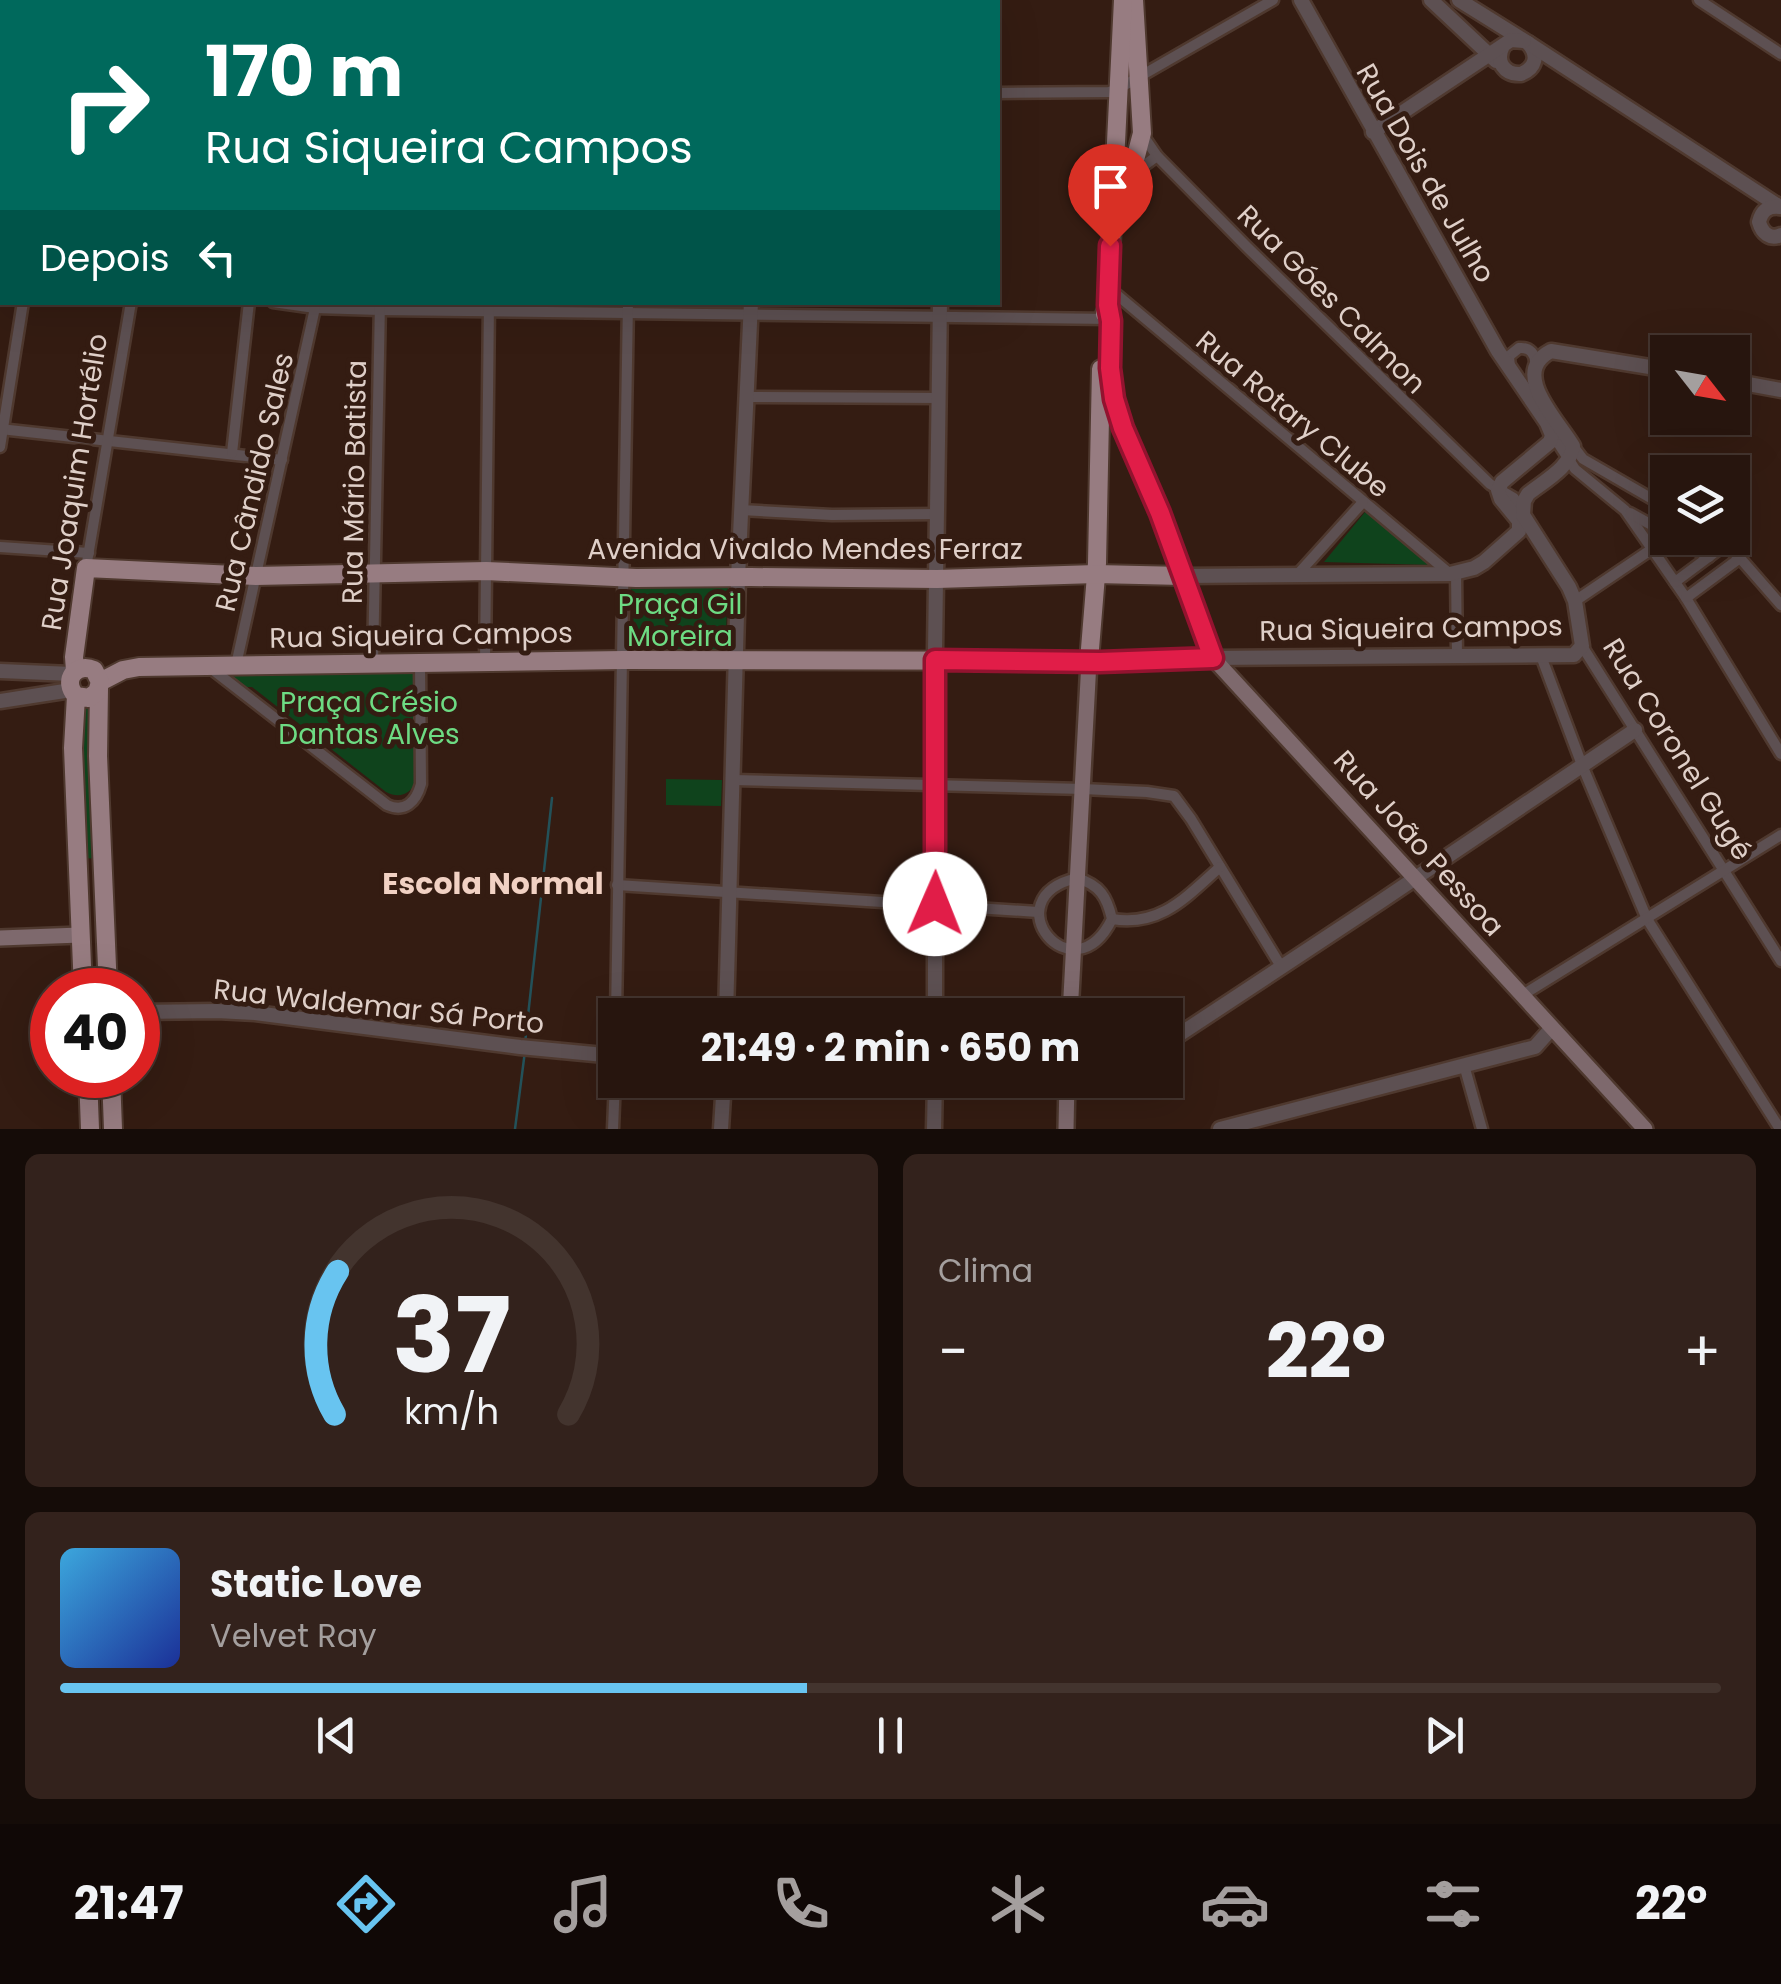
<!DOCTYPE html>
<html lang="pt">
<head>
<meta charset="utf-8">
<style>
  body { margin:0; font-family:Poppins,sans-serif; background:#33221c; color:#f1f3f6; height:100vh; display:flex; flex-direction:column; font-size:38px; white-space:nowrap }
  * { box-sizing:border-box; margin:0 }
  p { font-size:32px; color:#a49f9e }
  .icon { flex:none; width:55px; height:55px; fill:none; stroke:currentColor; stroke-width:2; stroke-linecap:round; stroke-linejoin:round }
  .map { position:relative; height:1129px; overflow:hidden }
  .side { display:flex; flex-direction:column; gap:25px; padding:25px; background:#150c08; flex:1 }
  .side>* { flex:none }
  .banner { position:absolute; left:0px; top:0px; width:1000px; height:305px; box-shadow:0 10px 40px #0002,0 0 0 2px #43342e; background:#00695c; color:#fff; overflow:hidden }
  .needle { width:65px; rotate:121deg }
  .fabs { position:absolute; left:1650px; top:335px; display:grid; gap:20px }
  .fabs a { display:grid; place-items:center; width:100px; height:100px; border-radius:0px; background:#27150e; box-shadow:0 10px 40px #0002,0 0 0 2px #43342e; font-size:50px }
  .speed { position:absolute; left:30px; top:968px; display:flex; gap:20px; font-size:50px; font-weight:700; text-align:center }
  .speed>* { display:grid; place-content:center; width:130px; height:130px; border-radius:50%; background:#27150e; box-shadow:0 10px 40px #0002,0 0 0 2px #43342e; line-height:1 }
  .speed .limit { border:15px solid #d22; background:#fff; color:#111 }
  .pin { position:absolute; display:grid; place-items:center; width:85px; height:85px; color:#fff; margin:-102px -42px; border-radius:50% 50% 50% 0; rotate:-45deg; box-shadow:0 0 10px #0007 }
  .pin .icon { rotate:45deg }
  .me { position:absolute; width:110px; margin:-55px; rotate:1deg; stroke-linejoin:round; filter:drop-shadow(0 0 8px #0008) }
  .turn { display:flex; align-items:center; gap:35px; height:210px; padding:0 40px; font-size:45px }
  .turn .icon { width:130px; height:130px; stroke-width:2.5 }
  .turn b { display:block; font-size:70px; line-height:85px }
  .then { display:flex; align-items:center; height:95px; padding:0 40px; background:#0003; gap:20px; font-size:38px }
  .big { font-size:75px; font-weight:700; line-height:1.1 }
  .side .card { flex:1; display:flex; flex-direction:column; justify-content:center; gap:15px; min-width:0; padding:0 35px; border-radius:15px; background:#33221c }
  .side .dial { align-items:center; gap:0 }
  .dial svg { height:260px; overflow:visible; fill:none; stroke:#43342e; stroke-width:7; stroke-linecap:round; text-anchor:middle }
  .dial text { fill:#f1f3f6; stroke:none }
  .song { display:flex; align-items:center; gap:30px }
  .cover { width:120px; height:120px; border-radius:15px; background:linear-gradient(135deg,hsl(200 70% 55%),hsl(230 70% 35%)) }
  .played { height:10px; border-radius:5px; background:linear-gradient(90deg,#68c4f0 45%,#43342e 45%) }
  .keys { display:flex; justify-content:space-around; direction:ltr }
  .heat { display:flex; justify-content:space-between; align-items:center; font-size:55px; direction:ltr }
  .side .tiles { flex:1; display:grid; gap:25px; grid-template-columns:1fr 1fr }
  .card:last-child { grid-column:span 2 }
  .trip { position:absolute; left:598px; top:998px; width:585px; height:100px; border-radius:0px; background:#27150e; box-shadow:0 10px 40px #0002,0 0 0 2px #43342e; font-weight:700; line-height:100px; text-align:center }
  .dock { display:flex; height:160px; justify-content:space-around; align-items:center; background:#100806; color:#a49f9e }
  .dock .icon { width:70px; height:70px }
  .dock .on { color:#68c4f0 }
  .dock b { font-size:45px; color:#f1f3f6 }
  .map>svg:first-child { display:block }
  .green { fill:#0f431c }
  .lines { fill:none; stroke-linecap:round; stroke-linejoin:round }
  .stream { stroke:#235159; stroke-width:2.5 }
  .minor-casing { stroke:#4f392f; stroke-width:15 }
  .tertiary-casing { stroke:#4f392f; stroke-width:19 }
  .secondary-casing { stroke:#4f392f; stroke-width:20 }
  .primary-casing { stroke:#4f392f; stroke-width:22 }
  .minor { stroke:#5d5052; stroke-width:10 }
  .tertiary { stroke:#5d5052; stroke-width:14 }
  .secondary { stroke:#7e696d; stroke-width:15 }
  .primary { stroke:#977c81; stroke-width:18 }
  .route-casing { stroke:#92132f; stroke-width:25 }
  .route { stroke:#e11d48; stroke-width:18 }
  .labels { text-anchor:middle; stroke-width:10; stroke-linejoin:round; paint-order:stroke }
  .street-label { font-size:28px; fill:#dfcfc8; stroke:#341c12 }
  .park-label { font-size:28px; fill:#6ddb83; stroke:#341c12 }
  .neighbourhood-label { font-size:30px; font-weight:bold; fill:#f1d1c3; stroke:#341c12 }
</style>
</head>
<body>
<div class="map">
<svg width="1781" height="1129" viewBox="0 0 1781 1129">
  <rect width="100%" height="100%" fill="#341c12"/>
  <!-- green -->
  <g class="green">
    <polygon points="1365,512 1431,565 1324,562"/>
    <path d="M719,582L726,584L733,590V599L727,602L726,636L731,642L729,655L717,654L714,651L636,654L631,650L629,642L634,638L633,605L627,593C633,586 636,584 645,584L647,588H714Z"/>
    <path d="M416,669L417,782C409,794 400,799 386,792L252,687H247L221,671Z"/>
    <polygon points="80,707 90,709 99,859 85,858"/>
    <polygon points="666,779 722,780 721,806 666,805"/>
  </g>
  <g class="lines">
    <!-- stream -->
    <g class="stream">
      <polyline points="525,1043 552,798"/>
      <polyline points="515,1129 525,1051"/>
    </g>
    <defs>
      <g id="minor">
        <polyline points="1699,0 1781,54"/>
        <polyline points="69,2 69,0"/>
        <polyline points="178,2 179,0"/>
        <polyline points="278,2 278,0"/>
        <polyline points="384,2 384,0"/>
        <polyline points="499,2 499,0"/>
        <polyline points="635,2 635,0"/>
        <polyline points="0,93 2,94"/>
        <polyline points="998,93 1109,92 1118,89 1273,0"/>
        <polyline points="1142,134 1157,156 1247,247 1490,484 1514,498 1521,512"/>
        <polyline points="1130,176 1157,156"/>
        <polyline points="0,257 2,250"/>
        <polyline points="0,269 2,277"/>
        <polyline points="1110,289 1449,573"/>
        <polyline points="273,302 315,308 380,310 1110,319"/>
        <path d="M1510,368L1509,356L1519,348C1530,347 1536,354 1535,365"/>
        <polyline points="747,397 939,398"/>
        <polyline points="0,429 282,460"/>
        <polyline points="1551,432 1575,469 1625,510 1686,598 1781,754"/>
        <polyline points="1573,446 1583,459 1668,508"/>
        <polyline points="0,447 23,302"/>
        <polyline points="232,453 249,302"/>
        <polyline points="741,510 832,515 938,514"/>
        <polyline points="1630,513 1668,534"/>
        <polyline points="1674,538 1709,557"/>
        <polyline points="1717,538 1740,558 1781,605"/>
        <polyline points="0,547 89,553"/>
        <polyline points="86,568 131,302"/>
        <polyline points="1456,573 1457,656"/>
        <polyline points="1297,575 1363,502"/>
        <polyline points="1675,582 1726,544"/>
        <polyline points="1686,598 1740,558"/>
        <polyline points="1575,601 1652,549"/>
        <polyline points="1582,646 1781,961"/>
        <polyline points="1541,656 1582,765 1647,919 1780,1129"/>
        <polyline points="485,662 489,303"/>
        <polyline points="373,663 380,302"/>
        <polyline points="236,665 315,308"/>
        <path d="M208,666L387,805C405,813 416,802 421,784L420,664"/>
        <polyline points="734,780 1083,789 1147,792 1174,796 1191,819 1282,968"/>
        <path d="M1077,878C1100,885 1107,897 1112,919C1073,999 991,898 1077,878Z"/>
        <polyline points="617,885 1038,912"/>
        <path d="M1112,919C1161,927 1186,897 1220,867"/>
        <polyline points="1521,996 1781,835"/>
        <polyline points="616,1015 628,302"/>
        <polyline points="1464,1065 1482,1129"/>
        <polyline points="613,1129 615,1080"/>
      </g>
      <g id="tertiary">
        <polyline points="940,0 940,2"/>
        <polyline points="1431,0 1496,61"/>
        <path d="M1459,0L1528,43C1539,55 1536,68 1521,74C1504,75 1495,61 1503,46"/>
        <polyline points="758,2 758,0"/>
        <polyline points="1528,43 1780,207"/>
        <polyline points="1373,132 1511,40 1524,41"/>
        <path d="M1780,207C1768,206 1762,210 1759,222C1762,233 1770,240 1781,235"/>
        <polyline points="1732,381 1781,390"/>
        <polyline points="1183,576 1450,574 1474,568 1484,562 1519,531 1519,521 1501,499 1498,490 1502,482 1550,442 1552,435 1547,423 1498,351 1301,0"/>
        <path d="M1213,658L1574,655L1582,646L1575,601L1569,587L1523,515L1524,501L1528,494C1544,481 1571,467 1573,446C1558,420 1509,373 1551,351L1668,370"/>
        <polyline points="0,671 72,674"/>
        <polyline points="0,701 71,690"/>
        <polyline points="138,1012 217,1011 255,1013 520,1047 615,1056"/>
        <polyline points="726,1015 738,578 751,302"/>
        <polyline points="935,1015 935,650 940,302"/>
        <polyline points="1165,1044 1380,902 1635,730"/>
        <polyline points="721,1129 724,1080"/>
        <polyline points="934,1129 935,1080"/>
        <polyline points="1220,1129 1535,1047 1551,1029"/>
      </g>
      <g id="secondary">
        <polyline points="1213,658 1645,1129"/>
        <polyline points="0,938 80,935"/>
        <polyline points="1070,1015 1089,661"/>
        <polyline points="1066,1129 1067,1080"/>
      </g>
      <g id="primary">
        <polyline points="1118,202 1136,156 1142,133 1134,0"/>
        <polyline points="1105,314 1108,305 1123,0"/>
        <polyline points="1089,661 1097,563 1101,369"/>
        <polyline points="75,670 74,657 86,568 256,576 486,571 636,578 751,577 937,579 1096,574 1183,576"/>
        <path d="M100,682L123,670L139,667L623,660L1101,661L1213,658C1195,609 1178,560 1159,512C1144,474 1122,437 1113,397C1107,367 1113,336 1108,305"/>
        <polyline points="99,688 98,756 108,990"/>
        <path d="M76,696L89,698L97,692L100,682L94,670C75,662 62,681 76,696L73,748L83,990"/>
        <polyline points="88,1075 90,1129"/>
        <polyline points="111,1075 113,1129"/>
      </g>
    </defs>
    <!-- minor casing -->
    <use href="#minor" class="minor-casing"/>
    <!-- tertiary casing -->
    <use href="#tertiary" class="tertiary-casing"/>
    <!-- secondary casing -->
    <use href="#secondary" class="secondary-casing"/>
    <!-- primary casing -->
    <use href="#primary" class="primary-casing"/>
    <!-- minor -->
    <use href="#minor" class="minor"/>
    <!-- tertiary -->
    <use href="#tertiary" class="tertiary"/>
    <!-- secondary -->
    <use href="#secondary" class="secondary"/>
    <!-- primary -->
    <use href="#primary" class="primary"/>
  </g>
  <g class="lines">
    <defs>
      <polyline id="route" points="935,904 935,660 1100,662 1213,658 1160,513 1123,428 1114,399 1110,368 1111,321 1108,305 1110,246"/>
    </defs>
    <!-- route casing -->
    <use href="#route" class="route-casing"/>
    <!-- route -->
    <use href="#route" class="route"/>
  </g>
  <g class="labels">
    <!-- street labels -->
    <g class="street-label">
      <text transform="translate(1426 173) rotate(60)" y="10">Rua Dois de Julho</text>
      <text transform="translate(1332 299) rotate(45)" y="10">Rua Góes Calmon</text>
      <text transform="translate(1293 414) rotate(40)" y="10">Rua Rotary Clube</text>
      <text transform="translate(74 482) rotate(-81)" y="10">Rua Joaquim Hortélio</text>
      <text transform="translate(254 482) rotate(-77)" y="10">Rua Cândido Sales</text>
      <text transform="translate(354 482) rotate(-89)" y="10">Rua Mário Batista</text>
      <text x="805" y="559">Avenida Vivaldo Mendes Ferraz</text>
      <text transform="translate(1411 628) rotate(-1)" y="10">Rua Siqueira Campos</text>
      <text transform="translate(421 635) rotate(-1)" y="10">Rua Siqueira Campos</text>
      <text transform="translate(1678 749) rotate(58)" y="10">Rua Coronel Gugé</text>
      <text transform="translate(1419 843) rotate(48)" y="10">Rua João Pessoa</text>
      <text transform="translate(379 1006) rotate(6)" y="10">Rua Waldemar Sá Porto</text>
    </g>
    <!-- park labels -->
    <g class="park-label">
      <text x="680" y="614">Praça Gil<tspan x="680" dy="32">Moreira</tspan></text>
      <text x="369" y="712">Praça Crésio<tspan x="369" dy="32">Dantas Alves</tspan></text>
    </g>
    <!-- neighbourhood labels -->
    <g class="neighbourhood-label">
      <text x="493" y="894">Escola Normal</text>
    </g>
  </g>
</svg>
<div class="fabs">
<a><svg class="needle" viewBox="-14 -14 28 28"><path d="M0-13l5 13h-10z" fill="#e53935"/><path d="M0 13l5-13h-10z" fill="#a49f9e"/></svg></a>
<a><svg class="icon" aria-label="layers" viewBox="0 0 24 24"><path d="M12 4l9 5-9 5-9-5zM3 14l9 5 9-5"/></svg></a>
</div>
<div class="speed"><div class="limit">40</div></div>
<div class="pin" style="left:1110px;top:246px;background:#d93025"><svg class="icon" aria-label="arrive" viewBox="0 0 24 24"><path d="M6 21V4h12l-3 4 3 4H6"/></svg></div>
<svg class="me" style="left:935px;top:904px" viewBox="-20 -20 40 40"><circle r="19" fill="#fff"/><path d="M0-13L10 11 0 6-10 11z" fill="#e11d48"/></svg>
<div class="trip">21:49 · 2 min · 650 m</div>
<div class="banner">
<div class="turn"><svg class="icon" aria-label="right" viewBox="0 0 24 24"><path d="M7 20v-9h11M14 6l5 5-5 5"/></svg><div><b>170 m</b>Rua Siqueira Campos</div></div>
<div class="then">Depois<svg class="icon" aria-label="left" viewBox="0 0 24 24"><path d="M17 20v-9H6M10 6l-5 5 5 5"/></svg></div>
</div>
</div>
<section class="side">
<div class="tiles">
<div class="card dial"><svg viewBox="0 0 100 80">
<path d="M14 69A42 42 0 1 1 86 69"/>
<path d="M14 69A42 42 0 0 1 15 25" stroke="#68c4f0"/>
<text x="50" y="56" font-size="32" font-weight="700">37</text>
<text x="50" y="72" font-size="11">km/h</text>
</svg></div>
<div class="card"><p>Clima</p>
<div class="heat"><a>−</a><b class="big">22°</b><a>+</a></div>
</div>
<div class="card">
<div class="song"><i class="cover"></i><div><b>Static Love</b><p>Velvet Ray</p></div></div>
<div class="played"></div>
<div class="keys"><svg class="icon" aria-label="previous" viewBox="0 0 24 24"><path d="M18 5L8 12l10 7zM5 5v14"/></svg><svg class="icon" aria-label="pause" viewBox="0 0 24 24"><path d="M8 5v14M16 5v14"/></svg><svg class="icon" aria-label="next" viewBox="0 0 24 24"><path d="M6 5l10 7-10 7zM19 5v14"/></svg></div>
</div>
</div>
</section>
<nav class="dock">
<b>21:47</b>
<svg class="icon on" aria-label="directions" viewBox="0 0 24 24"><path d="M12 3l9 9-9 9-9-9zM9 14v-3h6M13 9l2 2-2 2"/></svg>
<svg class="icon" aria-label="music" viewBox="0 0 24 24"><path d="M9 18V5l10-2v13"/><circle cx="6" cy="18" r="3"/><circle cx="16" cy="16" r="3"/></svg>
<svg class="icon" aria-label="phone" viewBox="0 0 24 24"><path d="M5 4h4l2 5-3 2q2 4 5 5l2-3 5 2v4C11 20 4 13 5 4z"/></svg>
<svg class="icon" aria-label="climate" viewBox="0 0 24 24"><path d="M12 3v18M4 7l16 10M4 17L20 7"/></svg>
<svg class="icon" aria-label="car" viewBox="0 0 24 24"><path d="M5 17H2v-5l4-1 3-4h7l3 4 3 1v5h-3M9 17h6M6 11h13"/><circle cx="7" cy="17" r="2"/><circle cx="17" cy="17" r="2"/></svg>
<svg class="icon" aria-label="filters" viewBox="0 0 24 24"><path d="M4 7h16M4 17h16"/><circle cx="9" cy="7" r="2"/><circle cx="15" cy="17" r="2"/></svg>
<b>22°</b>
</nav>
</body>
</html>
